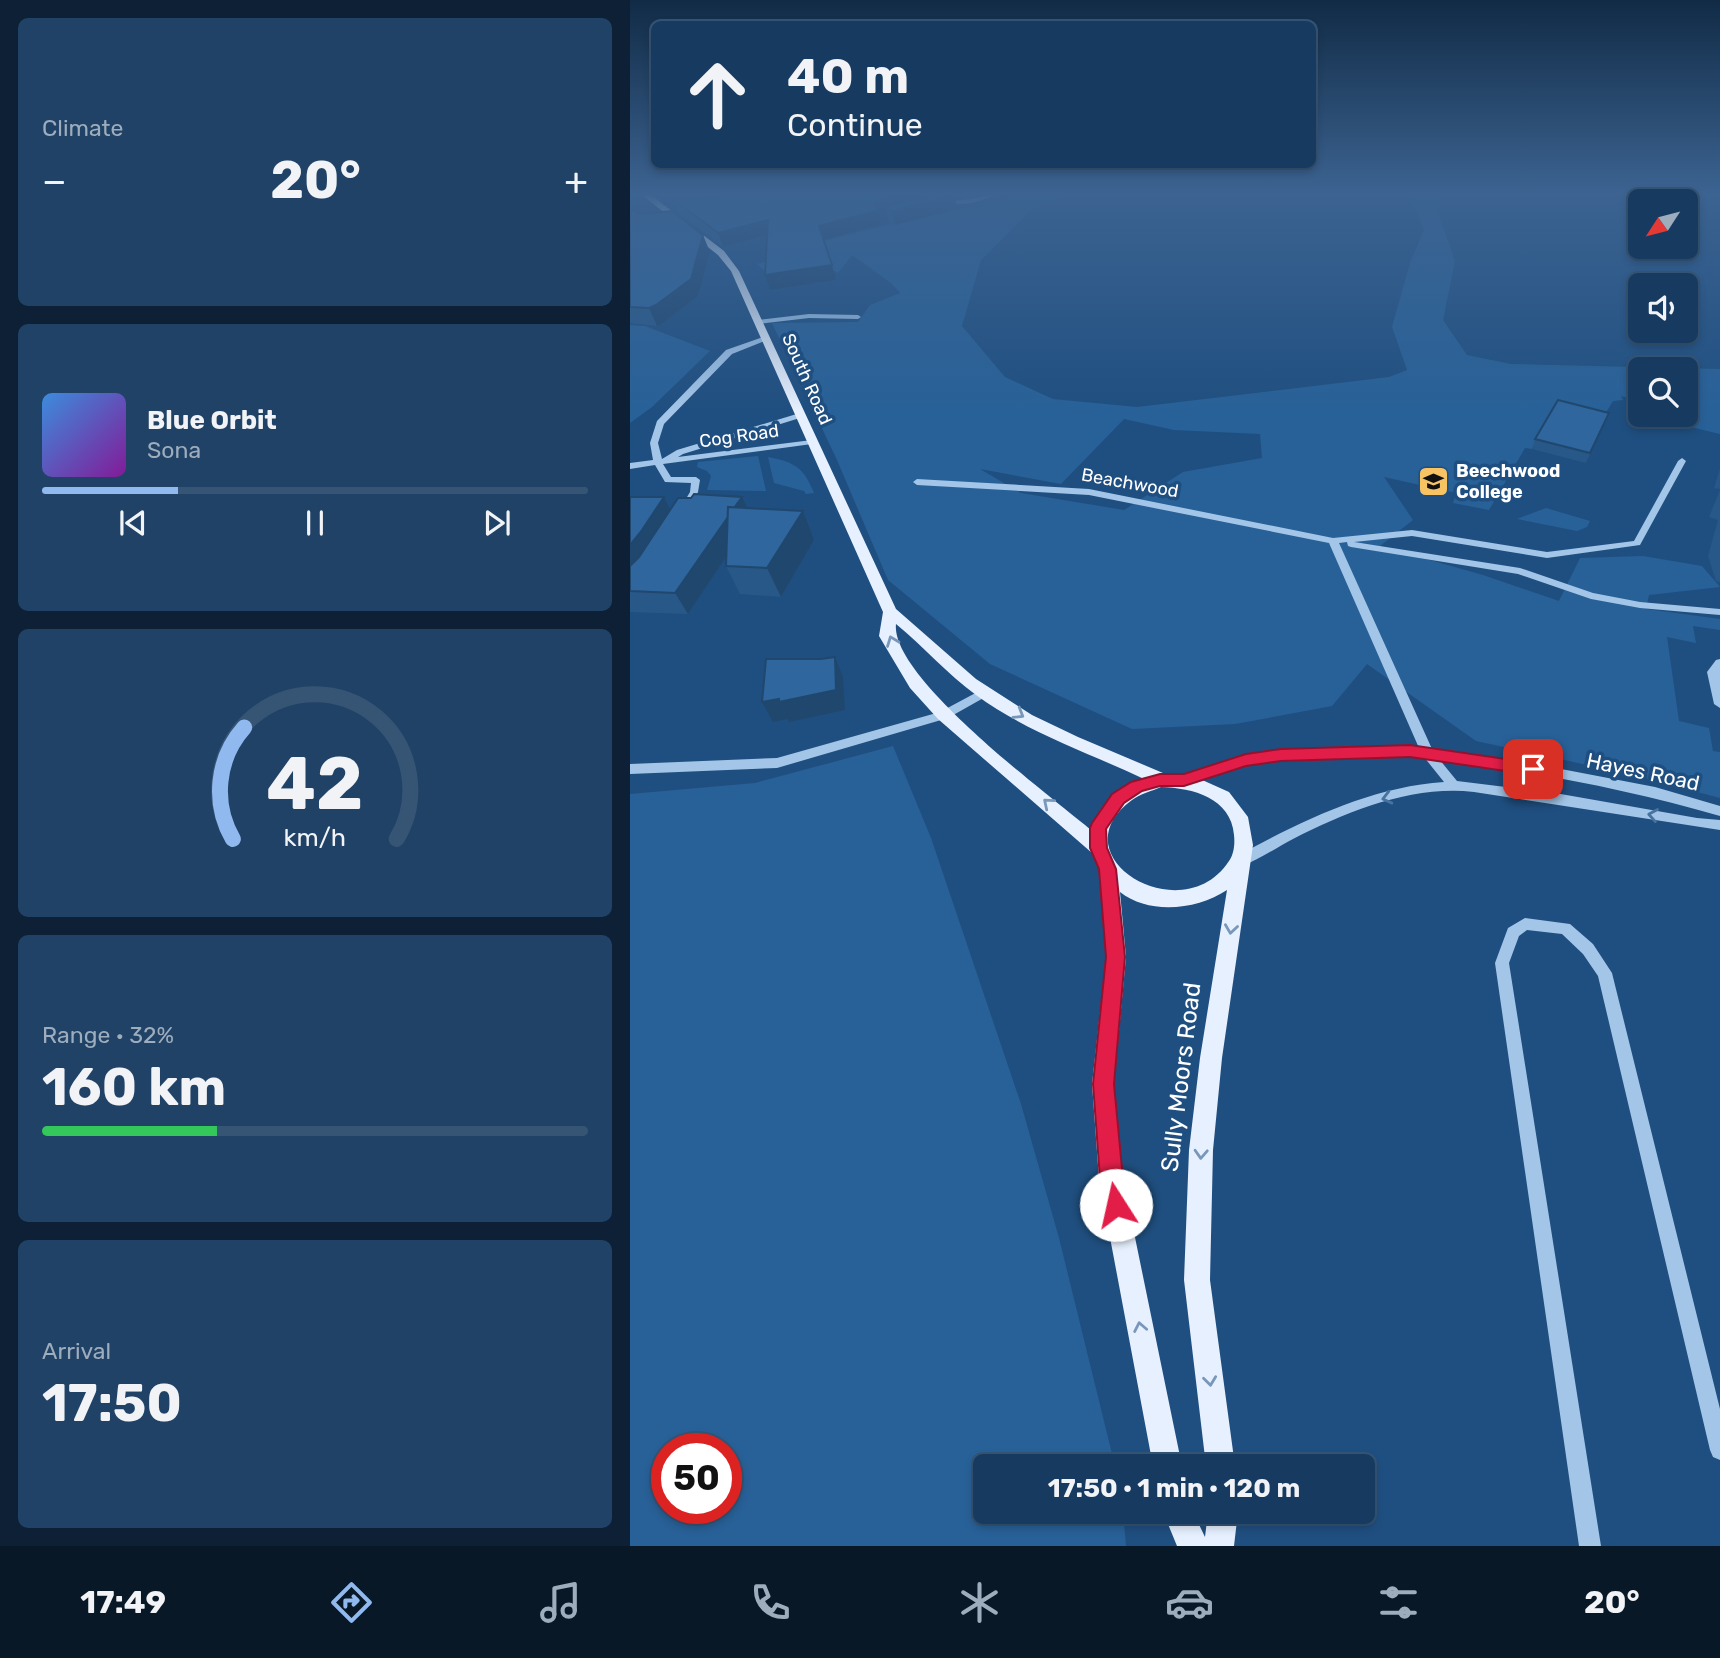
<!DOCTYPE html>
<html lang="en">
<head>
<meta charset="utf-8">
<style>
  body { margin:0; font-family:Rubik,sans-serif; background:#204266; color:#f1f3f6; height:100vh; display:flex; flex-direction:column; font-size:26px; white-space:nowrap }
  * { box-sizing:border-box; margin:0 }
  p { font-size:23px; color:#9eadbd }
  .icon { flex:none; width:38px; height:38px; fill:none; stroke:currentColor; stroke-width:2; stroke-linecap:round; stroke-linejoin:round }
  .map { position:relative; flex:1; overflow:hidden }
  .side { display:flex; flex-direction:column; gap:18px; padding:18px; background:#0d2035; width:630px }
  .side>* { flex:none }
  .banner { position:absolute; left:21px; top:21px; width:665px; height:147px; border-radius:10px; box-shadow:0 4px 10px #0003,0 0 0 2px #365575; background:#173b60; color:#f1f3f6; overflow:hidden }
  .needle { width:46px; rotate:234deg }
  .fabs { position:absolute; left:998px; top:189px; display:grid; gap:14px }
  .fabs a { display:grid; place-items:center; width:70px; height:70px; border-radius:10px; background:#173b60; box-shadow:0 4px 10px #0003,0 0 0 2px #365575; font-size:35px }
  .speed { position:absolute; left:21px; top:1433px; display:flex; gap:14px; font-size:35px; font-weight:700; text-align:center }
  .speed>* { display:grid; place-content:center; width:91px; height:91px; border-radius:50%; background:#173b60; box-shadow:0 4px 10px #0003,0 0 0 2px #365575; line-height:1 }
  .speed .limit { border:10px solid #d22; background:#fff; color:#111 }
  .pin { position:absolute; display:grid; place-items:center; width:60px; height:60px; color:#fff; margin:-30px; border-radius:14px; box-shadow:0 4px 10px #0006 }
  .me { position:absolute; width:77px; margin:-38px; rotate:350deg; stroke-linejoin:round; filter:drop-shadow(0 0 5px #0008) }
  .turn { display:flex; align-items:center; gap:24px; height:147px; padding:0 21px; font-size:32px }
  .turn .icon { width:91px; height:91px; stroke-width:2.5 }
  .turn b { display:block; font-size:49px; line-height:60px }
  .big { font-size:52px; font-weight:700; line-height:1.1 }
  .side .widget { flex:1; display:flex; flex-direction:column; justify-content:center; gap:10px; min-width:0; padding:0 24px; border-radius:10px; background:#204266 }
  .side .dial { align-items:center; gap:0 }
  .dial svg { height:182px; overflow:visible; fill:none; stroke:#365575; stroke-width:7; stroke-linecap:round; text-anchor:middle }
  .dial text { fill:#f1f3f6; stroke:none }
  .song { display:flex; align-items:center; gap:21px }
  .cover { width:84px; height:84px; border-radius:10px; background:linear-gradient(135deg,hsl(210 70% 55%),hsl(290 70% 35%)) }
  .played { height:7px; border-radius:4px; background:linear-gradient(90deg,#90b9f0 25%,#365575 25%) }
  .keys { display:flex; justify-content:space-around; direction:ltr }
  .heat { display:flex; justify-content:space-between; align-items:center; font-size:38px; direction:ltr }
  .charge { height:10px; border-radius:5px; background:linear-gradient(90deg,#34c759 32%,#365575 0) }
  .trip { position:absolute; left:343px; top:1454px; width:402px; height:70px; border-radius:10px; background:#173b60; box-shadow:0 4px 10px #0003,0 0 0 2px #365575; font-weight:700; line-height:70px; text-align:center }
  .tabs { display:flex; height:112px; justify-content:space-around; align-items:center; background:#091826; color:#9eadbd }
  .tabs .icon { width:49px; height:49px }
  .tabs .selected { color:#90b9f0 }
  .tabs b { font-size:32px; color:#f1f3f6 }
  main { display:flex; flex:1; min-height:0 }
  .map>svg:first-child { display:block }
  .green { fill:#286198; fill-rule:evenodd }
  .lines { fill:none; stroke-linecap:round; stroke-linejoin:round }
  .minor { fill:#a3c6e8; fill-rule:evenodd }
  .major { fill:#e6f0fe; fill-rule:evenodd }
  .wall { fill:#285887 }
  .shaded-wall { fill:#20476e }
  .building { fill:#2e669d; stroke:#20476e; stroke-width:2 }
  .oneway { stroke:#7997b9 }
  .oneway2 { stroke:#47739f }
  .route { fill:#e11d48; stroke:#92132f; stroke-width:2 }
  .labels { text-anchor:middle; stroke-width:7; stroke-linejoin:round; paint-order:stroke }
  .far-street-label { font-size:18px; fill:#fff; stroke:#1f4f80 }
  .far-poi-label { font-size:18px; font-weight:bold; fill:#fff; stroke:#1f4f80; text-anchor:start }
  .street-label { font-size:21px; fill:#fff; stroke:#1f4f80 }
  .near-street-label { font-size:24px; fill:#fff; stroke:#1f4f80 }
</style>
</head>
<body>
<main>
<section class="side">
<div class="widget"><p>Climate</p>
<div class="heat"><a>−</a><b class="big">20°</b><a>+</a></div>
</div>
<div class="widget">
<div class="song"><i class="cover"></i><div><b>Blue Orbit</b><p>Sona</p></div></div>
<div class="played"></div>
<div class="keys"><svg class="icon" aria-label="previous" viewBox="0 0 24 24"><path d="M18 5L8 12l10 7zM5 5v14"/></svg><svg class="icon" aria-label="pause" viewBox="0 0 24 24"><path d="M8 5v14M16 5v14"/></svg><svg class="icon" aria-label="next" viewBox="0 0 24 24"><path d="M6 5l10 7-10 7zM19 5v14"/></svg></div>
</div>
<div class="widget dial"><svg viewBox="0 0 100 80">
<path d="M14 69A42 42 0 1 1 86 69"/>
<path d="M14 69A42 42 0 0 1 19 20" stroke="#90b9f0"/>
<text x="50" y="56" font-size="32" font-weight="700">42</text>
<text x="50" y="72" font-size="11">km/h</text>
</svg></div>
<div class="widget"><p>Range · 32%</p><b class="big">160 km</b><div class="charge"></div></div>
<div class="widget"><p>Arrival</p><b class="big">17:50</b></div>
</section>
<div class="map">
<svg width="1090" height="1546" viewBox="0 0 1090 1546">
  <rect width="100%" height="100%" fill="#1f4f80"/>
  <!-- green -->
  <g class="green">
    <path d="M395,195H437L404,207L351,260L332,326L375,377L423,399L507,407L759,377L777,370L762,327L780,263L794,230L779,195H810L812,204L807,210L825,261L813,320L837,355L881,364L1090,369V434L1031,420L1033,415H1055V369H1010V401L991,396L993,400L983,401L970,422L915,425L902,449L895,448L859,510L823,503L826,493L754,477L783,520L750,546L853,575L929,601L950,558L1013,556L1072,566L1090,587L1019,595L1016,609L1090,619V630L1063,626L1066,643L1037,637L1049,721L1079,728L1083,751L1090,752V798L999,774L846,741L737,664L702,706L605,724L502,729L360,664L258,580L207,460L142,323L228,322L240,305L270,293L261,283L222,255L208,273L174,256L138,274L127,264L173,253L190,242L244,228ZM494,419L544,430L630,434L632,458L553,472L494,510L391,493L350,469L431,484Z"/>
    <polygon points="0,325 15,326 80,351 22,407 0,423"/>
    <polygon points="128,456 136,491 77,490 81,476 77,471 67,467 68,462"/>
    <path d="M138,457C165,462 174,468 184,493L176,494L174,491L144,483Z"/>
    <polygon points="916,508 960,521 957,527 947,531 887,519"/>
    <path d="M263,746L301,838L391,1104L429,1238L485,1466H355V1512H493L496,1546H0V794L125,783ZM37,1449H96V1508H37Z"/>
  </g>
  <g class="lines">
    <!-- minor -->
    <g class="minor">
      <polygon points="359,195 367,195 342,203 310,205 307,203 342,199"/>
      <polygon points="179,314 228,315 231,317 228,319 179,318 128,324 125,322 128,320"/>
      <polygon points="133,337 140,339 102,354 34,424 28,443 32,459 47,450 170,413 173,413 173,417 53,454 48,457 182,440 186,442 182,444 33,464 41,477 66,477 70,480 68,492 60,509 58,511 52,511 50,509 60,492 61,483 35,482 25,465 0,469 0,463 23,460 20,443 27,421 96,350"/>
      <path d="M1052,458L1056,461L1010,545L917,558L782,536L724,542L890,568L963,593L1010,602L1090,609V615L1010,608L961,599L888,574L721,547L718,546L717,542L709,543L802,749L879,759L1025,787L1090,806V816C998,789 904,772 809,759L827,781L925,793L1067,818L1090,820V830L844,792C782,785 718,811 663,839C646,848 628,860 610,867L605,865L603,861L605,857C670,822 739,787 814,782L794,757L780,756L651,760L616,765L554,785L550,783L548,780L550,777L616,755L651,750L789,748L699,543L459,495L287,485L283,482L287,479L459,489L703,538L782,530L917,552L1004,541L1048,461Z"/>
      <polygon points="1090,659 1090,708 1084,704 1077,672 1086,660"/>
      <polygon points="353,689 357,690 359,693 357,696 318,718 147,768 0,774 0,764 147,758 310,712"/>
      <polygon points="895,918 940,924 963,944 982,973 1090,1409 1090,1460 1083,1457 1080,1450 968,976 953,954 932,934 897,930 889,936 879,963 971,1546 949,1546 865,963 878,928"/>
    </g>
    <!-- major -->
    <g class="major">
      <path d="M12,195H21L94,251L109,271L266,609L346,679L402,715L448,737L533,773L570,779L599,792L618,817L623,845L592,1058L583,1150L580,1280L605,1466H576L554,1280L559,1150L570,1058L597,890C567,910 519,915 490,892L496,957L484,1084L493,1179L552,1466H523L469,1179L462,1084L476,957L469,868L462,853L308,719L280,688L249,636L253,612L101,271L88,255ZM266,624C294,647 317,674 346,695C398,733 457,752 514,779C485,791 472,800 461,830C419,795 260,677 266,624ZM531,787C563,788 601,798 604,835C605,844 604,854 599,861C552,933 425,856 502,800C510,794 522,791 531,787Z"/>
      <polygon points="533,1512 563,1512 575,1537 578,1512 608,1512 604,1546 547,1546"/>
    </g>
  </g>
  <!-- wall -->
  <g class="wall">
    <polygon points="75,195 341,195 334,197 325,197 327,209 265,225 259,222 194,240 206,280 140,290 137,236 93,247 48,212 43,199 80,198"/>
    <polygon points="0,209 80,252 68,296 34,322 27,326 0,323"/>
    <polygon points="979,413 956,463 902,449 905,439"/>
    <polygon points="1090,469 1090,489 1084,488"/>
    <polygon points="1090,490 1090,582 1086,581 1078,556 1088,520 1079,517"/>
    <polygon points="0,497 34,497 40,510 117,508 184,540 151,597 110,594 96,566 96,557 58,614 0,612"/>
  </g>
  <!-- shaded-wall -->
  <g class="shaded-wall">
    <polygon points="270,195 324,195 327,209 265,225 262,211 256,208 259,222 193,240 189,226 243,205 245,202"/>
    <polygon points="138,220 142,234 93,247 88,233"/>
    <polygon points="73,235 80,252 68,296 34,322 27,326 19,308"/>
    <polygon points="202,265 206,280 140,290 135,275"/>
    <polygon points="34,497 45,519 0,583 0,545"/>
    <polygon points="112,497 122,518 58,614 45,593"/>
    <polygon points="173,511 184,540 151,597 137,568"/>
    <polygon points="205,657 213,677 215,710 159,722 158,719 143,722 132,702 149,699"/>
  </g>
  <!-- building -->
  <g class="building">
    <polygon points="90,195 270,195 245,202 243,205 249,209 304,195 324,195 262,211 256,208 189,226 202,265 135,275 138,220 88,233 43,199 95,198"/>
    <polygon points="0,209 11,214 42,211 73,235 61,279 26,305 19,308 0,307"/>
    <polygon points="928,400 979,413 960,453 905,439"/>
    <polygon points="64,494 112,497 104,508 98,507 98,517 45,593 0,591 0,566 9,557 48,498 61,498"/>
    <polygon points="0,497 34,497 12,530 0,545"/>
    <polygon points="98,507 173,511 137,568 96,566"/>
    <polygon points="205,657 206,690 149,702 149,699 132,702 136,659 191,659"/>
  </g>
  <!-- one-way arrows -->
  <defs><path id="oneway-chevron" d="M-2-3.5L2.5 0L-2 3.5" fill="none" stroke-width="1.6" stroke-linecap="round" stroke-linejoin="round" transform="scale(1.75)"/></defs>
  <g class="oneway">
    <use href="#oneway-chevron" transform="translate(262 641) rotate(-111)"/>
    <use href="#oneway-chevron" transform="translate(389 714) rotate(31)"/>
    <use href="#oneway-chevron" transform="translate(418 803) rotate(-140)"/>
    <use href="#oneway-chevron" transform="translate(601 929) rotate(98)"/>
    <use href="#oneway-chevron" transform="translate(571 1154) rotate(93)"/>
    <use href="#oneway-chevron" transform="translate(510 1327) rotate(-101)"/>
    <use href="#oneway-chevron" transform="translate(580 1381) rotate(83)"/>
  </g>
  <g class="oneway2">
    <use href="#oneway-chevron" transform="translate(757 798) rotate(166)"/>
    <use href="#oneway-chevron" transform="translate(1023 815) rotate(-170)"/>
  </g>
  <!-- sky -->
  <linearGradient id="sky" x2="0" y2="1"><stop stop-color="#112b46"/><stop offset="0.47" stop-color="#3c6391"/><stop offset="1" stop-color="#3c6391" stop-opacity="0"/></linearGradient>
  <rect width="1090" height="411" fill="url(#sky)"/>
  <!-- route -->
  <polygon class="route" points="780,745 903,763 911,769 903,775 780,757 651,761 616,766 554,786 530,786 512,791 494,803 476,829 477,848 486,869 495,957 484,1084 493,1179 498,1205 494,1213 486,1217 479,1213 470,1179 463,1084 476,957 469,869 460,848 460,828 462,823 482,794 501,782 530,774 554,774 616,754 651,749"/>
  <!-- icons -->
  <defs>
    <symbol id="university-square" viewBox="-11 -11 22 22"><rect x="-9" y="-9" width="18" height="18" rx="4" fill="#f7c363" stroke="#1f4f80"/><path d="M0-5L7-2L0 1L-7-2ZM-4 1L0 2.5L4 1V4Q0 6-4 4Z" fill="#111"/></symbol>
  </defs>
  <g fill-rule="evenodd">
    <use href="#university-square" x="786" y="464" width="35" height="35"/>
  </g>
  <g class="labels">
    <!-- far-street labels -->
    <g class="far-street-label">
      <text transform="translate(177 379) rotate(66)" y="6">South Road</text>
      <text transform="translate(109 436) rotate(-8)" y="6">Cog Road</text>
      <text transform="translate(500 483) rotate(10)" y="6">Beachwood</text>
    </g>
    <!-- far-poi labels -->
    <g class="far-poi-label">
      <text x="826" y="477">Beechwood<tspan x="826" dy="21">College</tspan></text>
    </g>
    <!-- street labels -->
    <g class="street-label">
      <text transform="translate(1013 772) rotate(12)" y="7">Hayes Road</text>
    </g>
    <!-- near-street labels -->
    <g class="near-street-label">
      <text transform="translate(551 1077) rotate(-83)" y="8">Sully Moors Road</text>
    </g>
  </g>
</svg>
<div class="fabs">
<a><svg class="needle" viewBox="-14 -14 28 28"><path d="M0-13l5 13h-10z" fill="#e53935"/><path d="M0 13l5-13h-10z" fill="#9eadbd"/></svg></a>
<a><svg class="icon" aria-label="sound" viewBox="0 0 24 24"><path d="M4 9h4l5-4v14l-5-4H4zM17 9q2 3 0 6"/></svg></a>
<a><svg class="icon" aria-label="search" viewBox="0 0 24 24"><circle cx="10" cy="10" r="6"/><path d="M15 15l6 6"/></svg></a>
</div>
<div class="speed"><div class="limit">50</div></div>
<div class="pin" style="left:903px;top:769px;background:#d93025"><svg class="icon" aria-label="arrive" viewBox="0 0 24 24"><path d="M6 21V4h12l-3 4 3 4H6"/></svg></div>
<svg class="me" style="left:486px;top:1205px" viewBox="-20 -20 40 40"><circle r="19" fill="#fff"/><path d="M0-13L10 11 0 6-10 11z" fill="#e11d48"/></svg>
<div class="trip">17:50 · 1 min · 120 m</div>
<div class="banner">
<div class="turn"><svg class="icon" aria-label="ahead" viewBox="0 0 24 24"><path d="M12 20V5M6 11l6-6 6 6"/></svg><div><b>40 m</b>Continue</div></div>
</div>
</div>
</main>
<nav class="tabs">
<b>17:49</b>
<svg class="icon selected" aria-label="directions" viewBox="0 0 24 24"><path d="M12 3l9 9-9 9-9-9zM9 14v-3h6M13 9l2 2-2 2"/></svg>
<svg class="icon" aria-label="music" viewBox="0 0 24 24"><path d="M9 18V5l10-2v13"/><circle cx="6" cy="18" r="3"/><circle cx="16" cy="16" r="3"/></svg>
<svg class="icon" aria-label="phone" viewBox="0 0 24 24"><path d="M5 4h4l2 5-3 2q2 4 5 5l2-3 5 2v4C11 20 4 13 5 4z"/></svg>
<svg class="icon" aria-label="climate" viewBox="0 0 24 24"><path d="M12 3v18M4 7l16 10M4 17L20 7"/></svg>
<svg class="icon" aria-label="car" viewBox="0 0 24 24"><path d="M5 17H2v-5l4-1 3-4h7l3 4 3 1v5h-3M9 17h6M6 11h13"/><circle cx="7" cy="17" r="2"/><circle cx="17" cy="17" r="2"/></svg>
<svg class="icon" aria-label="filters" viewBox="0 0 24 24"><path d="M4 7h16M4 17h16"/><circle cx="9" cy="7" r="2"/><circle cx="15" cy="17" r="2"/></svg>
<b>20°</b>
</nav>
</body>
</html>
